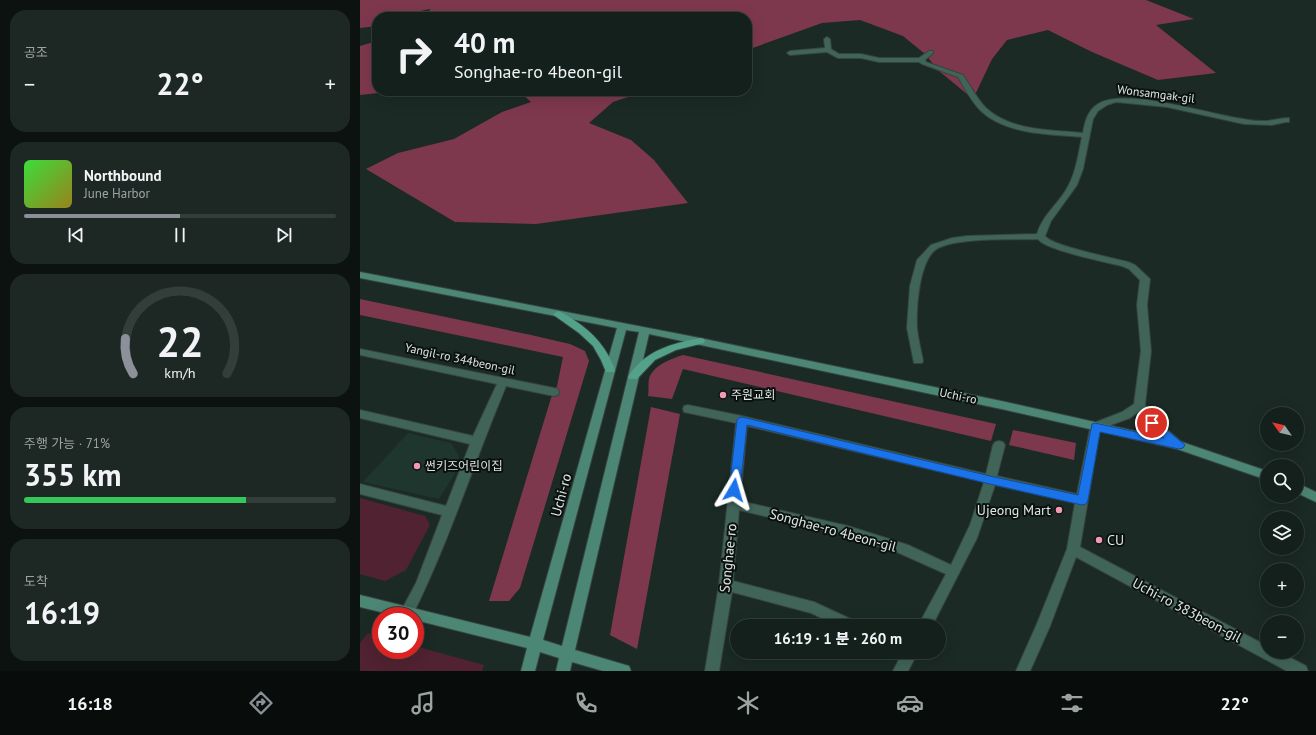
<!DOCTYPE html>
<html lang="ko">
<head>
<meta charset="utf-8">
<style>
  body { margin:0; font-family:"PT Sans","Noto Sans KR",sans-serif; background:#1d2825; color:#f1f3f6; height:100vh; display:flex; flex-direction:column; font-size:15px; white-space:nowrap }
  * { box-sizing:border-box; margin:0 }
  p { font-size:13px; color:#9da3a3 }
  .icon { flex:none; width:22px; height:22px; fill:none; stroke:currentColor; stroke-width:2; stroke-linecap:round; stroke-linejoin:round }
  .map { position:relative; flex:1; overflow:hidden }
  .drawer { display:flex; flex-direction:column; gap:10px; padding:10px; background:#0b120f; width:360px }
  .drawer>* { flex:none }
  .top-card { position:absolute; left:12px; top:12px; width:380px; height:84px; border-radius:16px; box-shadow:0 4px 16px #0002,0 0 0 1px #333e3b; background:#14201c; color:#f1f3f6; overflow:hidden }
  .needle { width:26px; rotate:304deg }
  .controls { position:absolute; left:900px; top:407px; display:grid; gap:8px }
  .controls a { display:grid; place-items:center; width:44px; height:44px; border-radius:50%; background:#14201c; box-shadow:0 4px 16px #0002,0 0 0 1px #333e3b; font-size:20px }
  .speed { position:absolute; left:12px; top:607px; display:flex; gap:8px; font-size:20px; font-weight:700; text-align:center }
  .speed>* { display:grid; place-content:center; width:52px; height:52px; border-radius:50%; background:#14201c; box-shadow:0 4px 16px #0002,0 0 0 1px #333e3b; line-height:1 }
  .speed .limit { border:6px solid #d22; background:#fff; color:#111 }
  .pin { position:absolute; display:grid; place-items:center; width:34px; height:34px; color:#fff; margin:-17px; border:2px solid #fff; border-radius:50%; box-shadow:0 1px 4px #0007 }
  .me { position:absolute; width:44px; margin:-22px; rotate:7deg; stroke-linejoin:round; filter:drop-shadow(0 0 3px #0008) }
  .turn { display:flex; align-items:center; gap:14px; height:84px; padding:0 16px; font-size:18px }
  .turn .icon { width:52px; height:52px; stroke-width:2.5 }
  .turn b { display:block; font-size:28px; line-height:34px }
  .big { font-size:30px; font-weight:800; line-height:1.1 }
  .drawer .tile { flex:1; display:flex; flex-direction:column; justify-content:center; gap:6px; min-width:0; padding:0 14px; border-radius:16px; background:#1d2825 }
  .drawer .dial { align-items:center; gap:0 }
  .dial svg { height:104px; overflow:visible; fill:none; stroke:#333e3b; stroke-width:7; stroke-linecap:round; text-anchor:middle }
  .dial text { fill:#f1f3f6; stroke:none }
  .song { display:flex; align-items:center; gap:12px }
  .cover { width:48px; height:48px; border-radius:6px; background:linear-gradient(135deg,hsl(120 70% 55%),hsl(50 70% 35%)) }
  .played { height:4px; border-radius:2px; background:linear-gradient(90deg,#8c9099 50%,#333e3b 50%) }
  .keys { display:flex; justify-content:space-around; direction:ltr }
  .heat { display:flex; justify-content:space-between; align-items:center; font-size:22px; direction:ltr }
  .charge { height:6px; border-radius:3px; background:linear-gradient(90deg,#34c759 71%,#333e3b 0) }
  .trip { position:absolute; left:370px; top:619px; width:216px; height:40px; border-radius:20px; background:#14201c; box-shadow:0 4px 16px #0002,0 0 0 1px #333e3b; font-weight:800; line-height:40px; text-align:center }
  .tabs { display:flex; height:64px; justify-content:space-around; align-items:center; background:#080d0b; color:#9da3a3 }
  .tabs .icon { width:28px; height:28px }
  .tabs .selected { color:#8c9099 }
  .tabs b { font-size:18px; color:#f1f3f6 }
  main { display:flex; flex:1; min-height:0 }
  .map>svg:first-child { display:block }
  .built { fill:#1f362f }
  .green { fill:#512231 }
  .forest { fill:#7e384e }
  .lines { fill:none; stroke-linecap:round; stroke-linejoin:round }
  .street-casing { stroke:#364440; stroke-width:2 }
  .secondary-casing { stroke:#364440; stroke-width:2 }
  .primary-casing { stroke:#364440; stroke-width:2 }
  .street { fill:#416458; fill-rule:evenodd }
  .secondary { fill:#4c8674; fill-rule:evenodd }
  .primary { fill:#54a18a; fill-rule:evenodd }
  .route { fill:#1a73e8; stroke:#114b97 }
  .poi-dot { fill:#f19ab1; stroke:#0a110e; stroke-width:1.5 }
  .labels { text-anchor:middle; stroke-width:4; stroke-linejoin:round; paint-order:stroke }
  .street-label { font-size:12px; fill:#dde6e3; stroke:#0a110e }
  .poi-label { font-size:12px; fill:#dde6e3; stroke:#0a110e; text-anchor:start }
  .near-street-label { font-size:14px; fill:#dde6e3; stroke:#0a110e }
  .near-poi-label { font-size:14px; fill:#dde6e3; stroke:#0a110e; text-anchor:end }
</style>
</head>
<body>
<main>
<section class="drawer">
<div class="tile"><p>공조</p>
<div class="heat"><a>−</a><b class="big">22°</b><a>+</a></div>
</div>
<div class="tile">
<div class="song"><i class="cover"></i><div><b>Northbound</b><p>June Harbor</p></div></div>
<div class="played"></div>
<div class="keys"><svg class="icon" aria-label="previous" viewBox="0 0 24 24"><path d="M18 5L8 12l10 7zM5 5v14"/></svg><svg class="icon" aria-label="pause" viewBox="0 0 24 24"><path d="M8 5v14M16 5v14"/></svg><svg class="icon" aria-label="next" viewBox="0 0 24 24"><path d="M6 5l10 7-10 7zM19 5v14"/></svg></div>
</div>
<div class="tile dial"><svg viewBox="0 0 100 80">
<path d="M14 69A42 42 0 1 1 86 69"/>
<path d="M14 69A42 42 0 0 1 8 42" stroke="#8c9099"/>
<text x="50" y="56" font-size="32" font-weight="700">22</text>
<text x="50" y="72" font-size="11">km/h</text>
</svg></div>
<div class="tile"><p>주행 가능 · 71%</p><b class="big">355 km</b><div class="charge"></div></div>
<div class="tile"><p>도착</p><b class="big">16:19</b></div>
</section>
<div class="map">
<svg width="956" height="671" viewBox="0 0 956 671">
  <rect width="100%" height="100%" fill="#1b2a25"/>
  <!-- built -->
  <polygon class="built" points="48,433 91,443 99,456 94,475 79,499 3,482"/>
  <!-- green -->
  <g class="green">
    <polygon points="0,498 65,516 70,525 46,570 25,581 0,574"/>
    <polygon points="8,633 21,637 21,650 55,650 55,646 124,665 122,671 0,671 0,643"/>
  </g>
  <!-- forest -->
  <g class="forest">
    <polygon points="0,0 786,0 834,19 796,25 856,73 798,80 732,52 688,30 647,40 632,59 613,99 579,71 565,54 543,36 500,20 462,23 387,50 387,17 67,17 70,9 33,17 17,17 17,26 0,28"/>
    <polygon points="17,41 17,91 38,91 0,95 0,46"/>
    <polygon points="159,91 286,91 253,102 229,123 271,140 294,160 328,203 176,224 95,222 6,169 38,153 94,139 142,112 171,102"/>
    <polygon points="0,299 171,335 210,344 225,351 229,361 160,588 149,601 129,601 191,398 197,386 203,357 0,315"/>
    <path d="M323,355L636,424L631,441L323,369L312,399L288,396C289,390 288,384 289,379C293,365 311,359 323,355Z"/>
    <polygon points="291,407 320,414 277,649 250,635"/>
    <polygon points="653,430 716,443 714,460 649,445"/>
  </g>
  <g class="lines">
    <defs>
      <g id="street">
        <path d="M467,37L470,39L471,49L479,54H501L519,58H559L569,51H573V53L565,60L566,62L603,75C611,86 616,98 626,108C651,131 690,130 723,133C725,121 728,110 738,104C765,87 851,115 883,119C893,121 903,122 913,120C919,119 923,118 929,118V122H926L912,125L884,124L807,107L756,102L747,105L738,111L733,119L723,169L717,185L691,221L685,236C691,246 754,258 768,262L775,265L790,279L787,305L791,351L785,405L796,420L825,445L823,448L819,449L815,448L788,426L778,412L770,418L740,429L720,547L907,646V652H919L946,666L948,671H927L716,557L690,626L670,671H656L676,626L707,549L715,503L635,485L617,538L572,626H558L586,574L539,553L488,536L379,510L373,581L454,602L497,622L499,626H478L451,613L372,592L359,671H345L359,585L376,423L324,412L323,409L324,406L328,405L382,416L626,474L633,445L635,442L639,441L643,442L645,445L637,476L717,494L731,424L762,412L774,404L781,351L777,305L780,280L769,269L762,266C746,262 685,250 678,239C652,240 601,237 578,248C559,258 556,308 557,328C558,339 561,350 563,361L562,363H554L547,328L550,286L557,260L571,245L592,238L607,236L677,234C682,216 697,205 706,190C716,174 718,155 722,137C689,134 647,135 621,111C611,101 605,89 598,77L562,64L559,62H519L501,58H478L467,52L430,55L427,53L430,51L465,48L464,39ZM387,426L624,482L610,525L591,565L548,545L488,526L380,501Z"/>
        <path d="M0,349L194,388L198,389L199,392L198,395L194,396L146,386C114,462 89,542 52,616H42L40,613L56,583L82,515L0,494V484L86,506L110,444L0,418V410L113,436L137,384L0,355Z"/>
        <polygon points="543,652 558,652 548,671 533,671"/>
      </g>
      <g id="secondary">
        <path d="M0,272L340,338L646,402L819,441L907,471V480L817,449L646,410L289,334L215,650L269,666L271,671H243L212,662L210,671H196L199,658L180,652L175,671H161L167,648L55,620V616H37L0,607V595L170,637L257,328L0,278ZM266,330L279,332L202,646L183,640Z"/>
        <polygon points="937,483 956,492 956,502 937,493"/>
      </g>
      <g id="primary">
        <path d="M198,311C204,313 209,317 214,320C234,333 247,348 255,370L254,372H246L241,360L233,346L219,333L195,316L193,314Z"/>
        <path d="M340,338L344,339L345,341L344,343L316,350L295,360L277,379H269L268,377C285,350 311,344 340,338Z"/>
      </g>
    </defs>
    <!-- street casing -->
    <use href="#street" class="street-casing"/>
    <!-- secondary casing -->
    <use href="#secondary" class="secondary-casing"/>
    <!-- primary casing -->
    <use href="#primary" class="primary-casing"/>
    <!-- street -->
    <use href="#street" class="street"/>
    <!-- secondary -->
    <use href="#secondary" class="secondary"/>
    <!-- primary -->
    <use href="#primary" class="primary"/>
  </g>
  <!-- route -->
  <polygon class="route" points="382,417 630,476 718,495 732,424 735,423 804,438 788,425 787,423 788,420 795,420 825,445 823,448 819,449 740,432 728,500 726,504 722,505 630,484 387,425 380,490 378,493 374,494 370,493 369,490 377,420 379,418"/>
  <!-- markers -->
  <g class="poi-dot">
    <circle cx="363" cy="395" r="4"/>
    <circle cx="57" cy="466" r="4"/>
    <circle cx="699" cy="510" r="4"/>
    <circle cx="739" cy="540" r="4"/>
  </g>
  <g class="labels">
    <!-- street labels -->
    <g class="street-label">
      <text transform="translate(796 94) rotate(7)" y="4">Wonsamgak-gil</text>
      <text transform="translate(100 359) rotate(12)" y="4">Yangil-ro 344beon-gil</text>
      <text transform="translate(598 396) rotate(12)" y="4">Uchi-ro</text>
    </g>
    <!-- poi labels -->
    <g class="poi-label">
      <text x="371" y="399">주원교회</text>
      <text x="65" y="470">썬키즈어린이집</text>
    </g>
    <!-- near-street labels -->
    <g class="near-street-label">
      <text transform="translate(201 495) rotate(-75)" y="5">Uchi-ro</text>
      <text transform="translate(473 530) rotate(15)" y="5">Songhae-ro 4beon-gil</text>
      <text transform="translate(368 558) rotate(-84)" y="5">Songhae-ro</text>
      <text transform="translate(827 610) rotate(28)" y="5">Uchi-ro 383beon-gil</text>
    </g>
    <!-- near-poi labels -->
    <g class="near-poi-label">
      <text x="691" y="515">Ujeong Mart</text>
      <text x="747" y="545" text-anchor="start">CU</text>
    </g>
  </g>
</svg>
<div class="controls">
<a><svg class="needle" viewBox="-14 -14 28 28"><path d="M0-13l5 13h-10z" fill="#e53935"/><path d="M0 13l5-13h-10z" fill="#9da3a3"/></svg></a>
<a><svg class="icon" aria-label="search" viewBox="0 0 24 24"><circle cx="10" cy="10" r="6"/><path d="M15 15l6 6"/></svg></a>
<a><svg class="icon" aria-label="layers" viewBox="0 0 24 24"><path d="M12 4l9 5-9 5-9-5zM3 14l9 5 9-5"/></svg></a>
<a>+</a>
<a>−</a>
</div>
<div class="speed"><div class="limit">30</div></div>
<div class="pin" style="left:792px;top:423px;background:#d93025"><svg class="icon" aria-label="arrive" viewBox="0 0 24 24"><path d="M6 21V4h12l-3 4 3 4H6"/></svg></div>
<svg class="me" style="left:374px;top:490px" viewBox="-20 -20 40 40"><path d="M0-17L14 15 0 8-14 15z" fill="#1a73e8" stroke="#fff" stroke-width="4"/></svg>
<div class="trip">16:19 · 1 분 · 260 m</div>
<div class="top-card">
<div class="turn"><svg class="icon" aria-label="right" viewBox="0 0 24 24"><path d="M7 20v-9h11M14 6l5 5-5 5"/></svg><div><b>40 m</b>Songhae-ro 4beon-gil</div></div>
</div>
</div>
</main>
<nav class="tabs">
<b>16:18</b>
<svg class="icon selected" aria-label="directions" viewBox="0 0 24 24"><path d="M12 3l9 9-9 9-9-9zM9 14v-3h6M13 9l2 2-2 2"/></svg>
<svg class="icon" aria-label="music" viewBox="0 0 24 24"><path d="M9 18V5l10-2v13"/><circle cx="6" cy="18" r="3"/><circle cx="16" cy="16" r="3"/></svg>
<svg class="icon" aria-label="phone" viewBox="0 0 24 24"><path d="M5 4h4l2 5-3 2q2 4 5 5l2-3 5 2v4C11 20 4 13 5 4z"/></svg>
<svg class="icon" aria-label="climate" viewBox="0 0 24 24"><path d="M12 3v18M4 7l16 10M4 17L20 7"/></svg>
<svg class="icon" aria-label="car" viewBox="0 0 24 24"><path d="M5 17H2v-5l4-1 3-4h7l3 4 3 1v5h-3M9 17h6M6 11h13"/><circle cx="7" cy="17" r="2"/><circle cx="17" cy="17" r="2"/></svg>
<svg class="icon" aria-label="filters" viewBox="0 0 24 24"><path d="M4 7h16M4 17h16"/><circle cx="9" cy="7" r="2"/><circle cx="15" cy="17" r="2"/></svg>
<b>22°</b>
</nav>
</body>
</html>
